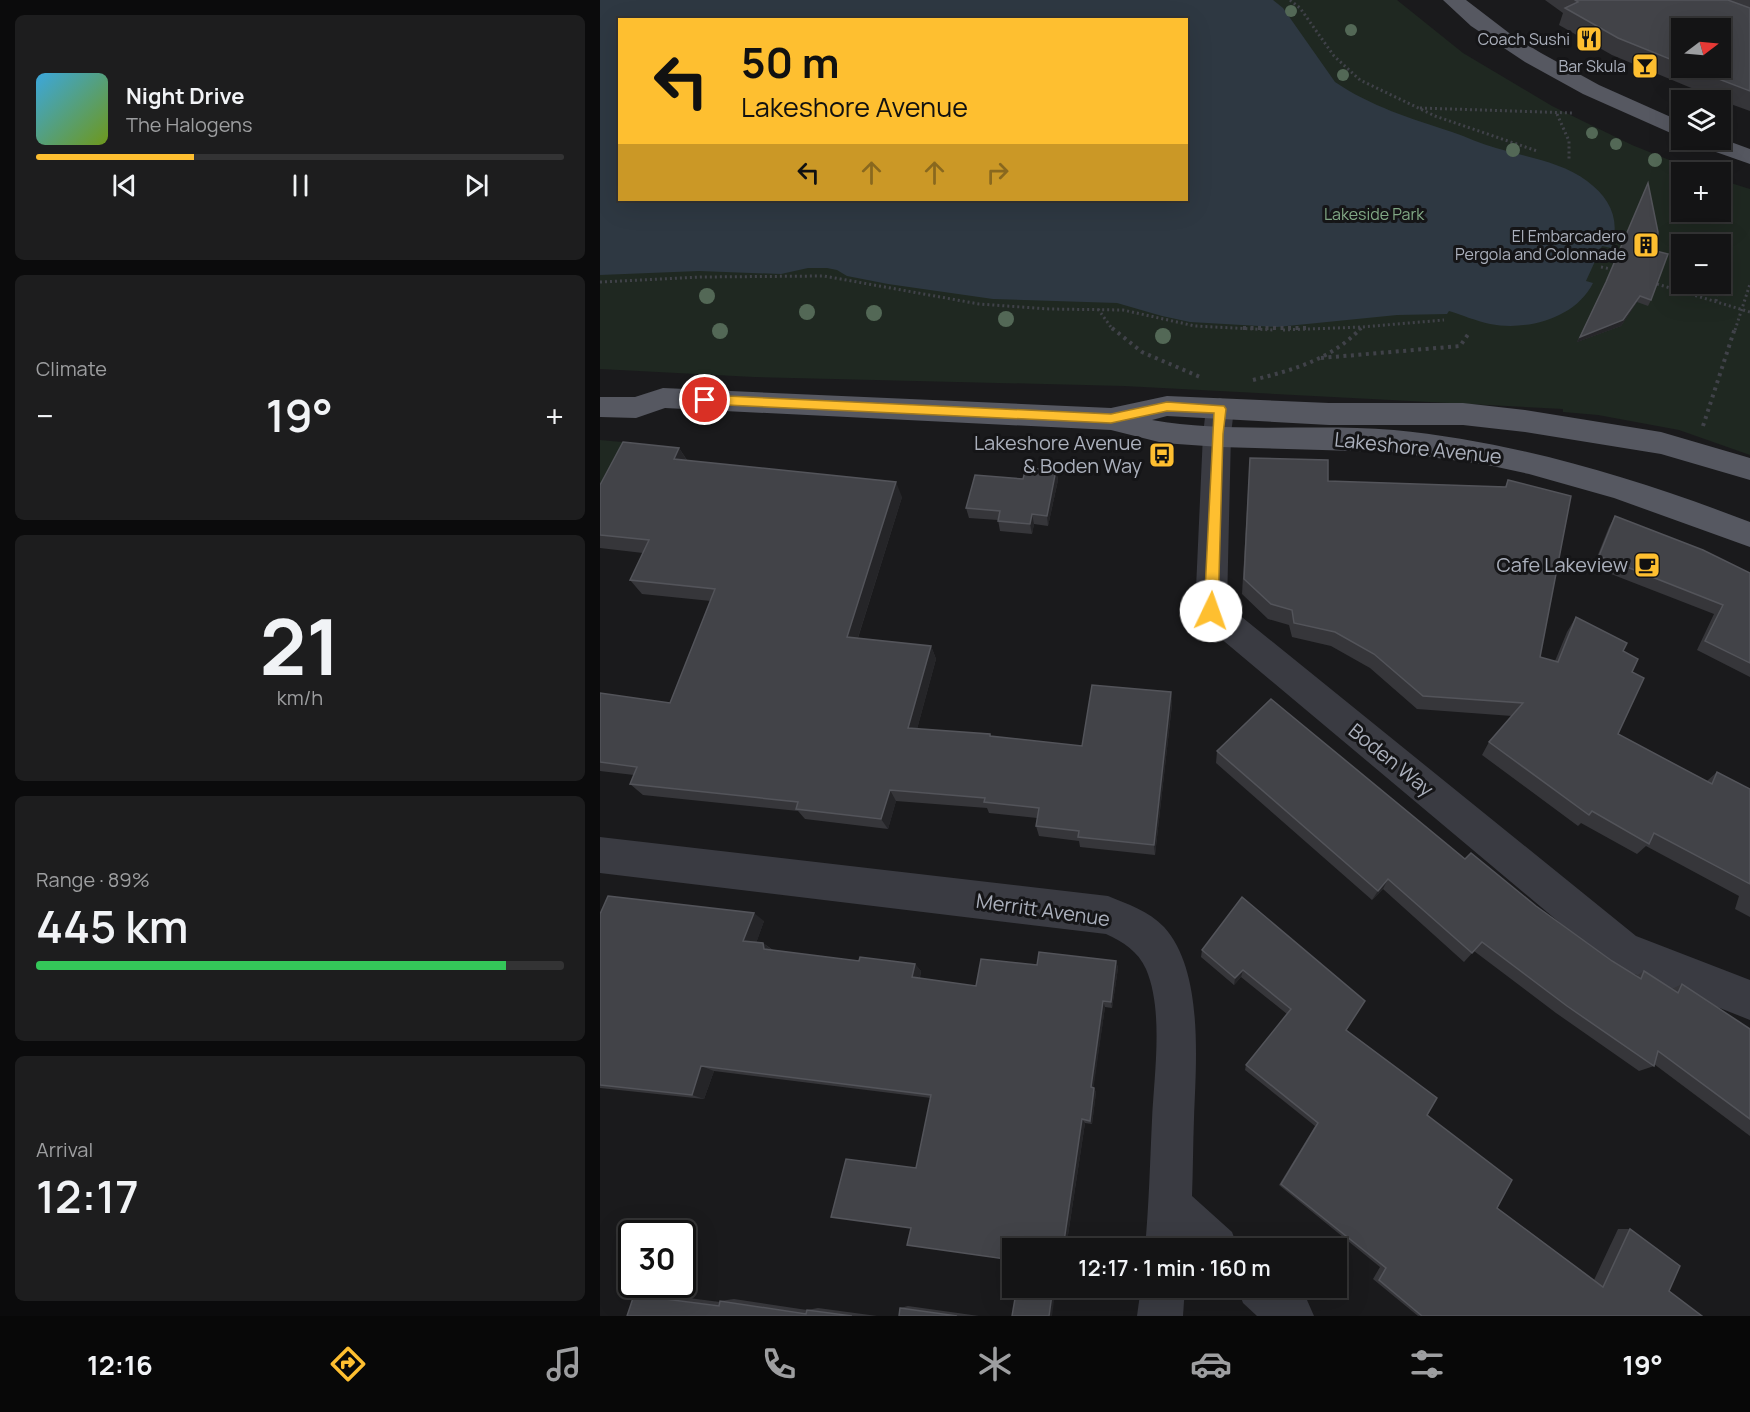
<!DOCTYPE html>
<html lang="en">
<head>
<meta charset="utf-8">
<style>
  body { margin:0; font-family:Manrope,sans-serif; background:#1d1d1e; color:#f1f3f6; height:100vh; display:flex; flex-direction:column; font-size:22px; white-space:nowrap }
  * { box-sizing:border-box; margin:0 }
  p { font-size:20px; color:#9d9ea0 }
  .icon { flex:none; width:33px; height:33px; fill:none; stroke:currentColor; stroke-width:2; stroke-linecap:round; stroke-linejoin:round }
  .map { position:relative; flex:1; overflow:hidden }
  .side { display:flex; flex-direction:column; gap:15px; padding:15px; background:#0b0b0c; width:600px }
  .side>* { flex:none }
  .banner { position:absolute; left:18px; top:18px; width:570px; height:183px; border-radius:0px; box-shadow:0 6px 24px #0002,0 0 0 2px #333334; background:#febf30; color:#111; overflow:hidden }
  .needle { width:39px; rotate:74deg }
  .tools { position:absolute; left:1071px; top:18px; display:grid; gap:12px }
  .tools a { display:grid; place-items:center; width:60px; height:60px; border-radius:0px; background:#141415; box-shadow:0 6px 24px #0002,0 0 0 2px #333334; font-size:30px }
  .speed { position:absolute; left:18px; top:1220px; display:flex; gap:12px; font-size:30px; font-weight:700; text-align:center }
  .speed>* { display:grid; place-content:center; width:78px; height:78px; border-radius:50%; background:#141415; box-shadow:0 6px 24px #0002,0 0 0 2px #333334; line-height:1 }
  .speed .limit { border:3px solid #111; border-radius:9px; background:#fff; color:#111 }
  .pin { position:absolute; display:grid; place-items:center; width:51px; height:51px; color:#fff; margin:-26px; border:3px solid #fff; border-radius:50%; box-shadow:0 2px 6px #0007 }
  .me { position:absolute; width:66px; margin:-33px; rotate:3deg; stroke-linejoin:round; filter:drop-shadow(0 0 4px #0008) }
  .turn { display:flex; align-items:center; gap:21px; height:126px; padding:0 24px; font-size:27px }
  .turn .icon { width:78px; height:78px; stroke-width:2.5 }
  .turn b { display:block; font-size:42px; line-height:51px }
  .lanes { display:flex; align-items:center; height:57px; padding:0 24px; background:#0003; justify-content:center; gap:30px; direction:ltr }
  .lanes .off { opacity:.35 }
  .big { font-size:45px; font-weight:600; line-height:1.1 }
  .side .tile { flex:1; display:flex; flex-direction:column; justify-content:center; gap:9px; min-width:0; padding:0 21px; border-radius:9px; background:#1d1d1e }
  .side .dial { align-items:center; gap:0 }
  .dial b { font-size:78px; line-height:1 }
  .song { display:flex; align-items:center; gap:18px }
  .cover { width:72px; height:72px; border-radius:9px; background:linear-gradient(135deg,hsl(200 70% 55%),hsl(80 70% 35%)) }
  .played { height:6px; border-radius:3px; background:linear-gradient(90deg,#febf30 30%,#333334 30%) }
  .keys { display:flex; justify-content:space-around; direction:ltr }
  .heat { display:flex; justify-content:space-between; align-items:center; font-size:33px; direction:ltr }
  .charge { height:9px; border-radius:4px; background:linear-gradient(90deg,#34c759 89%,#333334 0) }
  .trip { position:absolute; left:402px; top:1238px; width:345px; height:60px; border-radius:0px; background:#141415; box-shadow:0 6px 24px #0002,0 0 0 2px #333334; font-weight:600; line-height:60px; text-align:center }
  .menu { display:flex; height:96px; justify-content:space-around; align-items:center; background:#080808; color:#9d9ea0 }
  .menu .icon { width:42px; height:42px }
  .menu .active { color:#febf30 }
  .menu b { font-size:27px; color:#f1f3f6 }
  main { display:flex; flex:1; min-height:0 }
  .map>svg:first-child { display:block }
  .green { fill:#1f2821; fill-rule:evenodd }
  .water { fill:#2e3842; fill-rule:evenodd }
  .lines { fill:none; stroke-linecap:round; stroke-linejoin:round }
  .path-far1 { stroke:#404249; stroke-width:3; stroke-dasharray:2 3; stroke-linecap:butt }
  .path { stroke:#404249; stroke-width:4; stroke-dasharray:3 4.5; stroke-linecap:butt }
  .minor { fill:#3a3b42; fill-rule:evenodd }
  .major { fill:#565861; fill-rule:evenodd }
  .tree { fill:#536856 }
  .wall { fill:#36363a; fill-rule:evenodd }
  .shaded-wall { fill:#252528 }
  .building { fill:#424348; stroke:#53545a; stroke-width:1.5 }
  .route { fill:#febf30; stroke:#a57c1f; stroke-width:1.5 }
  .labels { text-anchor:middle; stroke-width:6; stroke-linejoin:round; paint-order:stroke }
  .far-poi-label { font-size:16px; fill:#abb0bc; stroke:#151517; text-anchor:end }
  .far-park-label { font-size:16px; fill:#81a885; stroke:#151517 }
  .poi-label { font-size:20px; fill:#abb0bc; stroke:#151517; text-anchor:end }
  .street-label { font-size:20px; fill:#abb0bc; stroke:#151517 }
</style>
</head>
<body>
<main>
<section class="side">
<div class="tile">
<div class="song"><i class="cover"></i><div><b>Night Drive</b><p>The Halogens</p></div></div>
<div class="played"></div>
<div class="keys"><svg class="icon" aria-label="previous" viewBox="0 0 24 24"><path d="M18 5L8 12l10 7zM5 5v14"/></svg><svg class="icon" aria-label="pause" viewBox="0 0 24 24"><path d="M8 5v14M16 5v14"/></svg><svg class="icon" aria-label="next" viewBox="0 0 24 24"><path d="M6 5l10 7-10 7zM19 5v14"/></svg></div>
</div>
<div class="tile"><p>Climate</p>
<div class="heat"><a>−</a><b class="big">19°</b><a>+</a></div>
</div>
<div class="tile dial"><b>21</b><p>km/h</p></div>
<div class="tile"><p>Range · 89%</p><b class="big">445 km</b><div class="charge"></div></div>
<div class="tile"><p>Arrival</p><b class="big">12:17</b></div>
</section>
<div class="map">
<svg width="1150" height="1316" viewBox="0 0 1150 1316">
  <rect width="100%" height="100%" fill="#1a1a1c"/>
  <!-- green -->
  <g class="green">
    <path d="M0,0H797L863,53L952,106L1032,145L1099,172H1082V212H1120L1121,180L1150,189V455L1079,430L998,415L963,412V409L524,386L154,377L0,369ZM20,20H586V200H20ZM1082,244H1120V284H1082Z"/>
    <polygon points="0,440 33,443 0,509"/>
  </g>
  <!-- water -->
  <path class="water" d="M0,0H673L683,8L735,82C770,106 812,119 852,132C867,137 881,144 896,148C926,157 962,162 987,181C1010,198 1021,220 1011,248L1002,246L986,281L993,283C975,319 926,331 890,324C876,321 862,315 849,311L847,314L797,315L677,327L590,322L562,316L517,303L393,299L288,284L247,276L237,270L227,268H208L181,274L99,271L0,275ZM20,20H586V200H20Z"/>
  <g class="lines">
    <!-- path-far1 -->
    <g class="path-far1">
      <polyline points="690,0 700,8 734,56 760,80 835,116 937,151"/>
      <polyline points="820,108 973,113"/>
      <polyline points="957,114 969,141 969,161"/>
      <polyline points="1108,244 1118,244"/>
      <polyline points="1120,247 1120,255"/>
      <polyline points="1001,267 1011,269"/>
      <polyline points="0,282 102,277 224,276 379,304 449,309 523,310 595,326 674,330"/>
      <polyline points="1057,284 1150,312"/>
      <polyline points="1072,288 1082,271"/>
      <polyline points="1116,301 1118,284"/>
      <polyline points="498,309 513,330"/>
      <polyline points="683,330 762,327 844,320"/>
      <polyline points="759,330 762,327"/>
      <polyline points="1135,330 1150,284"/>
    </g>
    <!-- path -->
    <g class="path">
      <polyline points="512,328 542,352 600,377"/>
      <polyline points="643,328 708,328"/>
      <polyline points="721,358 860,346 869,333"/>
      <path d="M653,380C693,370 732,359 761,328"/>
      <polyline points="1103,426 1135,328"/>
    </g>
    <!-- minor -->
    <g class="minor">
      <polygon points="620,398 630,402 634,409 631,434 627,605 1036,936 1150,980 1150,1020 1009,964 600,621 595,611 603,434 606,409 610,402"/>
      <path d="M0,837L508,896C527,904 549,911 564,927C604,971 596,1063 594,1118C593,1144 593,1170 592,1196L632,1232L638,1248H545C549,1205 550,1162 552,1120C554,1075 564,1011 546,969C538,951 523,942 506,934L0,873Z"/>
      <polygon points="541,1287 585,1287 583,1316 537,1316"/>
      <polygon points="637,1287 693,1287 707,1300 714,1316 657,1316 643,1303"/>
    </g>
    <!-- major -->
    <g class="major">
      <polygon points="843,0 866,0 913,36 941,53 999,85 1082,122 1082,138 983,94 925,62 871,26"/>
      <polygon points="1120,138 1150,149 1150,164 1096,145 1092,140"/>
      <path d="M63,388L511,408L567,396L729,403H863L925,410L1061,432L1150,458V480L1061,454L925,432L863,425H729L567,416L552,420C631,434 714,423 794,430C917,442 1035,478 1150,522V547L1014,498L929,474L883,464L791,452L620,447L563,443L511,430L65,408L36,418L0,417V397H35Z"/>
    </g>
  </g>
  <!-- trees -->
  <g class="tree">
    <circle cx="691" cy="11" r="6"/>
    <circle cx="751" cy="30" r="6"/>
    <circle cx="743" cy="75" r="6"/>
    <circle cx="992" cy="133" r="6"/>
    <circle cx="1016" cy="144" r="6"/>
    <circle cx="913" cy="150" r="7"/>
    <circle cx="1055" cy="160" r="7"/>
    <circle cx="107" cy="296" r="8"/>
    <circle cx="207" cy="312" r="8"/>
    <circle cx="274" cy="313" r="8"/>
    <circle cx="406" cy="319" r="8"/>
    <circle cx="120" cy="331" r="8"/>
    <circle cx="563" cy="336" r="8"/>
  </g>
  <!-- wall -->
  <g class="wall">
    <path d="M945,0H1150V111L1125,102L1012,55L959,25L963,13ZM1082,28L1120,68H1082Z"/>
    <polygon points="1005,284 1051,300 1048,306 1037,302 1021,326 977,342"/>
    <polygon points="79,448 87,460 302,497 258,638 331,646 336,659 317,729 390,734 391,736 482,746 571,692 572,704 555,855 480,847 479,841 439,836 436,826 437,818 389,813 387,808 296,801 288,829 205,819 198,811 43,795 30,784 34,775 0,771 0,693 70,703 111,601 42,594 30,580 43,553 0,548 0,485"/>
    <polygon points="650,458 728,481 905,487 908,480 940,657 955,661 967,632 976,617 1023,651 1032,672 1018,734 1107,781 1117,772 1150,789 1150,917 1135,909 1139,896 1046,846 1037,854 981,823 978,826 882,755 889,742 912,716 817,709 770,668 731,646 692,637 689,625 668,619 642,594"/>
    <polygon points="456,470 458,480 448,526 434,524 432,534 400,531 398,520 369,518 366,508 423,479"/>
    <polygon points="1015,516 1150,573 1150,677 1097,650 1114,614 993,567 1009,527"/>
    <polygon points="617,751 865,859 936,906 1012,961 1036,976 1044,971 1072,989 1082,984 1150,1029 1150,1136 1054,1064 1054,1066 1039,1071 956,1013 874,951 864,962 783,889 772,900 616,763"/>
    <polygon points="642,897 746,1030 827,1115 897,1208 994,1280 1018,1229 1030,1229 1069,1291 1102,1316 818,1316 773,1279 780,1267 679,1185 715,1126 645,1070 646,1065 687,1014 641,977 634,985 601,957 602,950"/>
    <polygon points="0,914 164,921 156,943 163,943 173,950 259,961 315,964 321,971 320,978 376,986 437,965 516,961 518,968 512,1008 505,1007 493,1088 496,1092 492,1124 485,1123 466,1248 412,1248 311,1228 316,1168 331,1098 114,1071 104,1099 0,1088"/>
    <polygon points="49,1293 120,1302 120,1301 134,1299 207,1310 218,1308 277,1316 27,1316 34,1295"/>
    <polygon points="308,1306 379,1316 299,1316 300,1308"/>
  </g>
  <!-- shaded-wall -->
  <g class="shaded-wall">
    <polygon points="1040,296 1037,302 1021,326 977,342 980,337"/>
    <polygon points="79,448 89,464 74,459"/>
    <polygon points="456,470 458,480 448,526 447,516"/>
    <polygon points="296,482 302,497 254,650 247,637"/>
    <polygon points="432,514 434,524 432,534 430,524"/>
    <polygon points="331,646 336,659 314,740 308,728"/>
    <polygon points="571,692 572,704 555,855 554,845"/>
    <polygon points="290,790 296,801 288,829 281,819"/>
    <polygon points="788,879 783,889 772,900 778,891"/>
    <polygon points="154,913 164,921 154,949 143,941"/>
    <polygon points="163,943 173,951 164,949"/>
    <polygon points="516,961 518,968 512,1008 511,1002"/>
    <polygon points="315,964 321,971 318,984 312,977"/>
    <polygon points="643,970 641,977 634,985 635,978"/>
    <polygon points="503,1001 505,1007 493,1092 491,1087"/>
    <polygon points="101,1066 114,1071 104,1099 92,1095"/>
    <polygon points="494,1088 496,1092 492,1124 490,1121"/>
    <polygon points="482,1119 485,1123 466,1248 463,1248"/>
    <polygon points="453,1287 456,1287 452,1316 449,1316"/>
  </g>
  <!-- building -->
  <g class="building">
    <polygon points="975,0 1128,0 1150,8 1150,91 1090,68 1120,68 1120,28 1082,28 1082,64 1018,38 965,8 978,2"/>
    <polygon points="1048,183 1058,232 1056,251 1068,254 1051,300 1040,296 1023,320 980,337 1006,282"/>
    <polygon points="23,442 79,448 74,459 296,482 247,637 331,646 308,728 390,734 390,736 482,746 492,685 571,692 554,845 478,837 479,831 436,826 439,808 384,802 385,798 290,790 281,819 196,809 198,802 30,784 37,767 0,762 0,693 70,703 115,589 30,580 49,540 0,535 0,485"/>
    <polygon points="650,458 728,460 728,481 906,487 908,480 971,496 940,657 958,662 976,617 1027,643 1023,651 1038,659 1032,672 1044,678 1018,734 1112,784 1117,772 1150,789 1150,884 1054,833 1049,844 992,811 989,815 889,742 923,703 823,696 774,654 735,632 694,623 692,610 671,604 644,579"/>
    <polygon points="426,468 456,470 447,516 432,514 430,524 398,521 400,511 366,508 375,475 423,479"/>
    <polygon points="1015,516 1103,550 1150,573 1150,663 1105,641 1123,605 999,556"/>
    <polygon points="671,699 865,859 871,853 936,906 1012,961 1041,979 1044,971 1078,993 1082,984 1150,1029 1150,1119 1058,1051 1054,1066 967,1006 882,942 872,953 788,879 778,891 617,751"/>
    <polygon points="8,896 154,913 143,941 163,943 164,949 259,961 260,957 315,964 312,977 376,986 381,959 437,965 439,952 516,961 511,1002 503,1001 491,1087 494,1088 490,1121 482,1119 463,1248 412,1248 412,1260 307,1245 311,1228 231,1217 246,1159 316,1168 331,1095 101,1066 92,1095 0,1085 0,914"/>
    <polygon points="642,897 765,1001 746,1030 837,1098 827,1115 912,1180 897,1208 1003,1287 1030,1229 1080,1266 1069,1291 1102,1316 822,1316 779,1280 786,1268 681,1184 718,1123 646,1065 691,1009 643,970 635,978 602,950"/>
    <polygon points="417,1287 453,1287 449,1316 412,1316"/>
    <polygon points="34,1295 119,1306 120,1301 206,1314 207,1310 252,1316 27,1316"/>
    <polygon points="300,1308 357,1316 299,1316"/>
  </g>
  <!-- route -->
  <polygon class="route" points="105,395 511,414 567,402 624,406 626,409 623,434 618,611 611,617 604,611 614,413 567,411 511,423 105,404 99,400"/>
  <!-- icons -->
  <defs>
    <symbol id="restaurant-square" viewBox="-11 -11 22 22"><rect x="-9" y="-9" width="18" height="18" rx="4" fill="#febf30" stroke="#151517"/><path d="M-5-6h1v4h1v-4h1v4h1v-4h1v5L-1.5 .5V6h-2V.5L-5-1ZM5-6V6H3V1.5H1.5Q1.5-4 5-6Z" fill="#111"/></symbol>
    <symbol id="bar-square" viewBox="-11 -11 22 22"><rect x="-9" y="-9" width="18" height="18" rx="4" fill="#febf30" stroke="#151517"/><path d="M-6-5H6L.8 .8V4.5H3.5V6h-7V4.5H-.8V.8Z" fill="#111"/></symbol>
    <symbol id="building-square" viewBox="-11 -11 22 22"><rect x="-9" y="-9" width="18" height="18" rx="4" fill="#febf30" stroke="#151517"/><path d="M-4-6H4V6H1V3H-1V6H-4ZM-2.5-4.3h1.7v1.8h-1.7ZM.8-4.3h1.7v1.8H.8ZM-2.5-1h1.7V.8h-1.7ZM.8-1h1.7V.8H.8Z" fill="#111"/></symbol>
    <symbol id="bus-square" viewBox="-11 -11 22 22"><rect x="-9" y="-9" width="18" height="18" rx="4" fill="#febf30" stroke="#151517"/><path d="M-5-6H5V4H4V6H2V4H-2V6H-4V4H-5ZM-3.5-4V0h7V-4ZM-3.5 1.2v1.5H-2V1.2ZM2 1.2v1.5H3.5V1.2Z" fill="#111"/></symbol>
    <symbol id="cafe-square" viewBox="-11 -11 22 22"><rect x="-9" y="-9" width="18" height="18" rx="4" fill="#febf30" stroke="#151517"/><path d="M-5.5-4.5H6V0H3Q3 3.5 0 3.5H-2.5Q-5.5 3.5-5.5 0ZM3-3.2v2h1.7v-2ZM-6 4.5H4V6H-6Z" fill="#111"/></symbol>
  </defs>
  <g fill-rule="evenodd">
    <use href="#restaurant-square" x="974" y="24" width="30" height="30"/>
    <use href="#bar-square" x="1030" y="51" width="30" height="30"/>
    <use href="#building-square" x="1031" y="230" width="30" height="30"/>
    <use href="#bus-square" x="547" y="440" width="30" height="30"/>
    <use href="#cafe-square" x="1032" y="550" width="30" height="30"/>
  </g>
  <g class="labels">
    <!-- far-poi labels -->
    <g class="far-poi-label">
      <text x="970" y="45">Coach Sushi</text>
      <text x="1026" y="72">Bar Skula</text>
      <text x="1026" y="242">El Embarcadero<tspan x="1026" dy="18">Pergola and Colonnade</tspan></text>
    </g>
    <!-- far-park labels -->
    <g class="far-park-label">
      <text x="774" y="220">Lakeside Park</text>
    </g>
    <!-- poi labels -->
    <g class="poi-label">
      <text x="542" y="450">Lakeshore Avenue<tspan x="542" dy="23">&amp; Boden Way</tspan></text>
      <text x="1028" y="572">Cafe Lakeview</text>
    </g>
    <!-- street labels -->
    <g class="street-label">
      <text transform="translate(818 448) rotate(6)" y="7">Lakeshore Avenue</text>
      <text transform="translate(791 760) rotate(39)" y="7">Boden Way</text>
      <text transform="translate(443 910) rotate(8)" y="7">Merritt Avenue</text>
    </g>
  </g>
</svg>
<div class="tools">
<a><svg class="needle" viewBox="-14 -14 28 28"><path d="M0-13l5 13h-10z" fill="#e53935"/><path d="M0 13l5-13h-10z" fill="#9d9ea0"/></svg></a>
<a><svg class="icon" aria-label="layers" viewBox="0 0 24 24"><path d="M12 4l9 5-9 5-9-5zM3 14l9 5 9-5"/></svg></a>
<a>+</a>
<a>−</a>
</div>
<div class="speed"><div class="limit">30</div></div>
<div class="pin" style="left:105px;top:400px;background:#d93025"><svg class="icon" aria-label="arrive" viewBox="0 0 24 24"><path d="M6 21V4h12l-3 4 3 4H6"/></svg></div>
<svg class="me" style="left:611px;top:611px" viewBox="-20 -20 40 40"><circle r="19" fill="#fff"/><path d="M0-13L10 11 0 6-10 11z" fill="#febf30"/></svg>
<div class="trip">12:17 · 1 min · 160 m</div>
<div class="banner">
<div class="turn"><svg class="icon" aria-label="left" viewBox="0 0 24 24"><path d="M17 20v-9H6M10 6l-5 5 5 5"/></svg><div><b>50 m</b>Lakeshore Avenue</div></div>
<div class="lanes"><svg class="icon" aria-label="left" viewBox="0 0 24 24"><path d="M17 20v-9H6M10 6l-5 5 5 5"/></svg><svg class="icon off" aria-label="ahead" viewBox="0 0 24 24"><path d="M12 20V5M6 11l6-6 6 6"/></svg><svg class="icon off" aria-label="ahead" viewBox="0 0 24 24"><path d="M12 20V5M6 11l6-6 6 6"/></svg><svg class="icon off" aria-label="right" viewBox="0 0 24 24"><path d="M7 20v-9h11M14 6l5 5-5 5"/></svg></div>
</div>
</div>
</main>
<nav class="menu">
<b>12:16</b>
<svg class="icon active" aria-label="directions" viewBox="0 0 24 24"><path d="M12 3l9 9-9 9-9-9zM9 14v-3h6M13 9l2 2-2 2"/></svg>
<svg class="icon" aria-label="music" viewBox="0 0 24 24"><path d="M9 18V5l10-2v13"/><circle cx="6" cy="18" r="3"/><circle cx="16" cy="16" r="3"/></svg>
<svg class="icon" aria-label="phone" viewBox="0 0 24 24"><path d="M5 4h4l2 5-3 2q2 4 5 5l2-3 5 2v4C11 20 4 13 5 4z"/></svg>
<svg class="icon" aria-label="climate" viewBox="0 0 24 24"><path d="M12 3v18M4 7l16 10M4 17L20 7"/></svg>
<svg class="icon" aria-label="car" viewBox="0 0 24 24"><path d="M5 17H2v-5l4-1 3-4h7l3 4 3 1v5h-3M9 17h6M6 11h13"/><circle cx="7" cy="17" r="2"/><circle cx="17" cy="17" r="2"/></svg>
<svg class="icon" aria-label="filters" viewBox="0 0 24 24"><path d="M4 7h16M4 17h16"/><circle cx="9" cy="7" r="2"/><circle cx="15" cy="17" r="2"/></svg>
<b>19°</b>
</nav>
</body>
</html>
